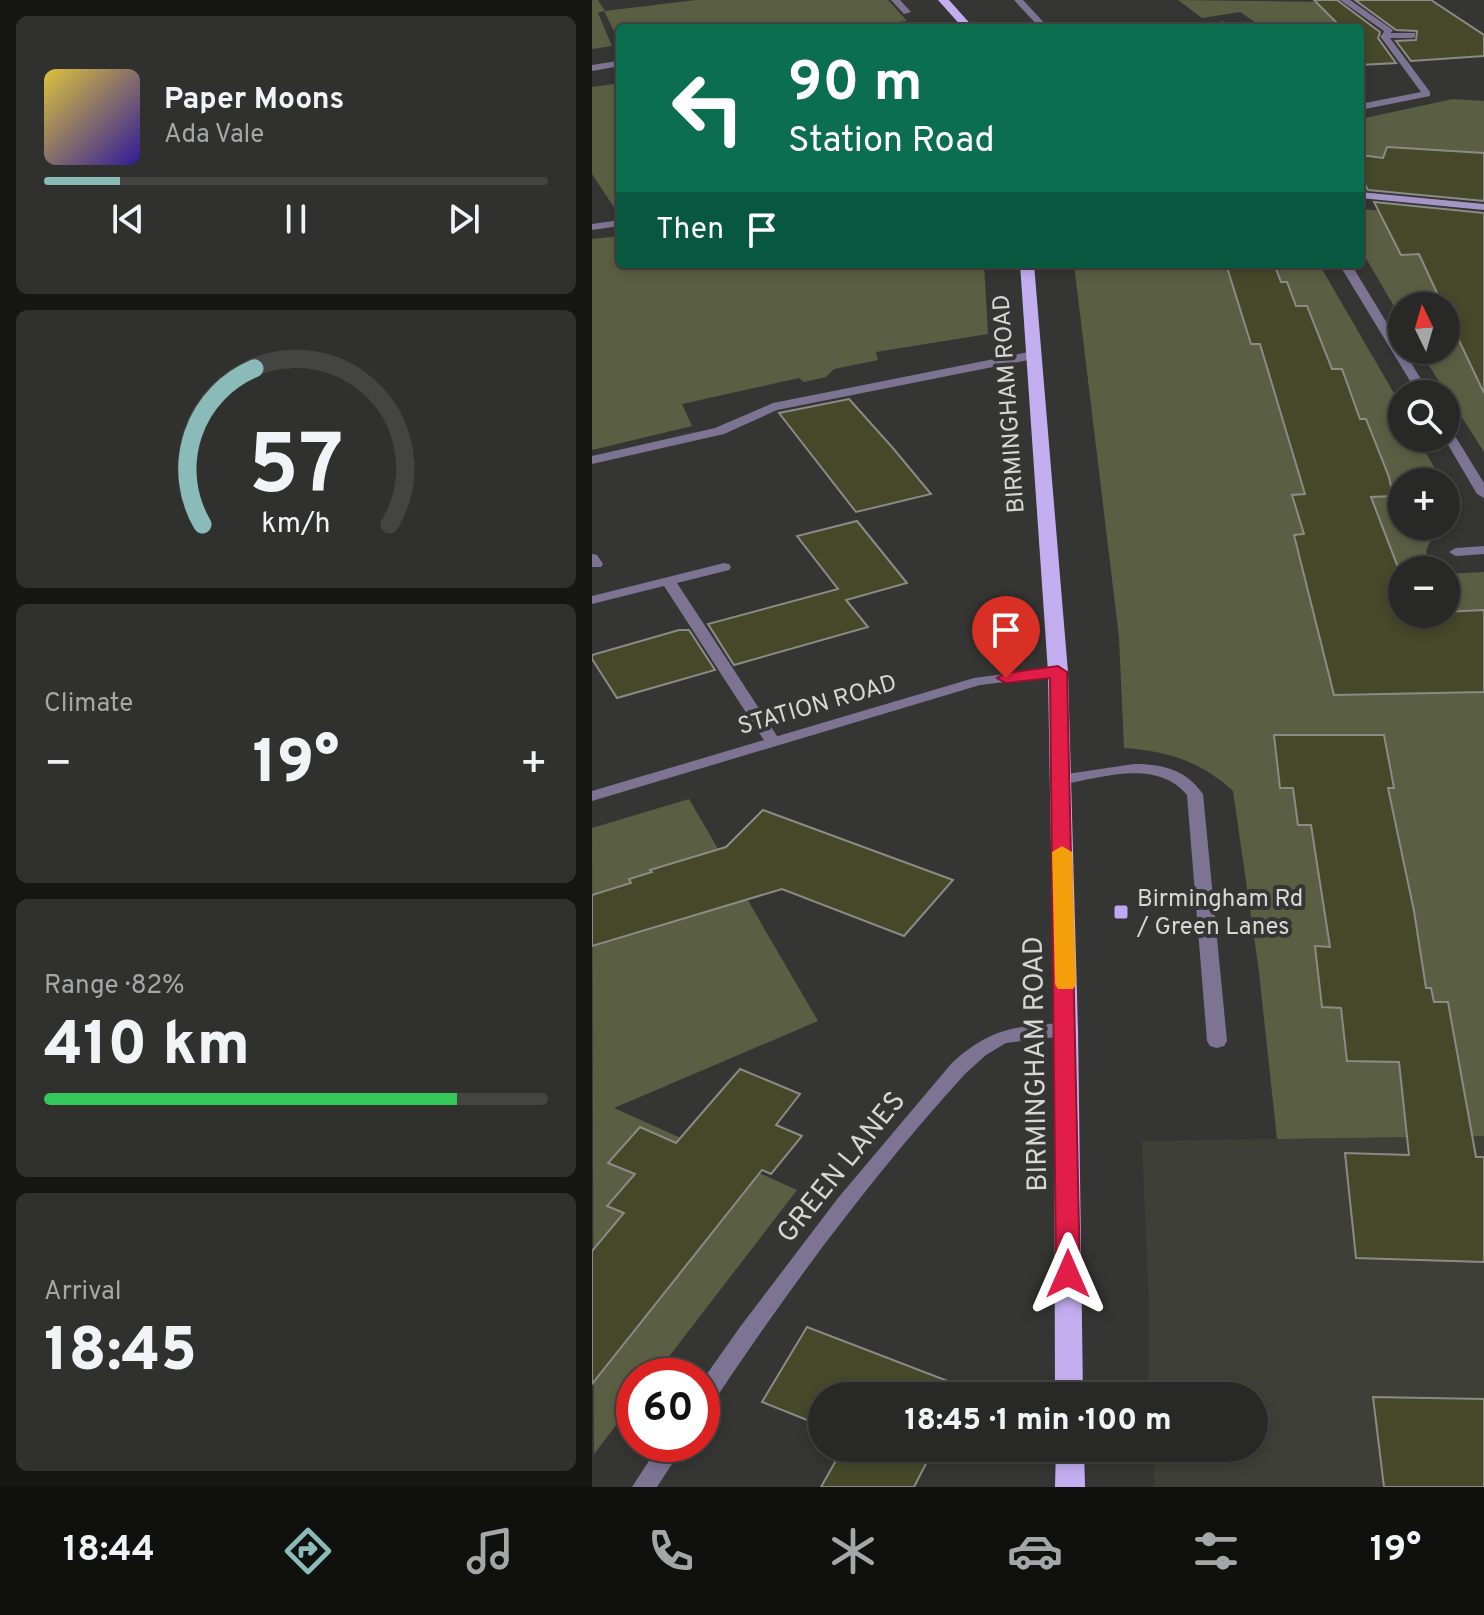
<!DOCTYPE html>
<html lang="en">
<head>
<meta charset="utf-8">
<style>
  body { margin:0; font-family:Overpass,sans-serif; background:#30302e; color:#f1f3f6; height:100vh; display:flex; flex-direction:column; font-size:30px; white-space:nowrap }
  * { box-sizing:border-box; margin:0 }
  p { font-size:26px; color:#a5a6a7 }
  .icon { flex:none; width:44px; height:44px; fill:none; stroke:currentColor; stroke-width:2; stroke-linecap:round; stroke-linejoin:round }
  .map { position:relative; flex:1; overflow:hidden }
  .drawer { display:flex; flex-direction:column; gap:16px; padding:16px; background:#161615; width:592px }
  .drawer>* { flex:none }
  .banner { position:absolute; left:24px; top:24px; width:748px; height:244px; border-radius:8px; box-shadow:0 4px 12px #0003,0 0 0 2px #444443; background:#0b6e4f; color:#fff; overflow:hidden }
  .needle { width:52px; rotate:355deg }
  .buttons { position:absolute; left:796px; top:292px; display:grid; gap:16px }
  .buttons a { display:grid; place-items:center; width:72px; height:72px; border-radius:50%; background:#282826; box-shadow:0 4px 12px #0003,0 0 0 2px #444443; font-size:40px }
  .speed { position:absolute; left:24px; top:1358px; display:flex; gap:16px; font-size:40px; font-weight:700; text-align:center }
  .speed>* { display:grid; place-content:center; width:104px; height:104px; border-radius:50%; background:#282826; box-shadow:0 4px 12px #0003,0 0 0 2px #444443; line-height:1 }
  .speed .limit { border:12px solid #d22; background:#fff; color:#111 }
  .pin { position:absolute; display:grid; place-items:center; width:68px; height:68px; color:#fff; margin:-82px -34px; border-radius:50% 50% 50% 0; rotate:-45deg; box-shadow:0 0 8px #0007 }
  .pin .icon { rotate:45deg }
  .me { position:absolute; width:88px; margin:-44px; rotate:0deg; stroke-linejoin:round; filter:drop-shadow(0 0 6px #0008) }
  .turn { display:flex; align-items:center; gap:28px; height:168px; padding:0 40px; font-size:36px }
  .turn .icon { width:104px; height:104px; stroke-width:2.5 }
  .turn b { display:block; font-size:56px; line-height:68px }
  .then { display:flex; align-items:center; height:76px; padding:0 40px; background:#0003; gap:16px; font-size:30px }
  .big { font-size:60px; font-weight:800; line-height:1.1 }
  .drawer .tile { flex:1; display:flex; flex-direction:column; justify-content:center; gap:12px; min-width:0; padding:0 28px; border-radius:12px; background:#30302e }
  .drawer .dial { align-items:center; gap:0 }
  .dial svg { height:208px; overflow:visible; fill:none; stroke:#444443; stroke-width:7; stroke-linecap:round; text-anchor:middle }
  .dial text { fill:#f1f3f6; stroke:none }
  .song { display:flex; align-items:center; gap:24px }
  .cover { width:96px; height:96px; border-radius:12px; background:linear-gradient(135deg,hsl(50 70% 55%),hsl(250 70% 35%)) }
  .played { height:8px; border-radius:4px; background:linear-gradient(90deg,#8bbbb9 15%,#444443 15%) }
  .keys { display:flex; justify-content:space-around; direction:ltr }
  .heat { display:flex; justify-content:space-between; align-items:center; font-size:44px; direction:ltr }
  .charge { height:12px; border-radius:6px; background:linear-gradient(90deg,#34c759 82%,#444443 0) }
  .trip { position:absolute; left:216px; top:1382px; width:460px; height:80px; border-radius:40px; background:#282826; box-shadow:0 4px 12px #0003,0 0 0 2px #444443; font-weight:800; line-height:80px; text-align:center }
  .menu { display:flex; height:128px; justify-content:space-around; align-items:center; background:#10100f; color:#a5a6a7 }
  .menu .icon { width:56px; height:56px }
  .menu .selected { color:#8bbbb9 }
  .menu b { font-size:36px; color:#f1f3f6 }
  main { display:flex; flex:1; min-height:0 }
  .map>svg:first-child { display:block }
  .built { fill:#3e3f36 }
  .green { fill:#5a5f44 }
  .building { fill:#454929; stroke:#8a8b87; stroke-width:2 }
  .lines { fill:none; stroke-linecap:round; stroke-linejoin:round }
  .lane { fill:#7d7393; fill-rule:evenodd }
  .street { fill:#7d7393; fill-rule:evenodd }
  .secondary { fill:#a495c7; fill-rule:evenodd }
  .primary { fill:#c3aef0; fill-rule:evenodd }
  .route { fill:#e11d48; stroke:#92132f; stroke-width:2 }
  .slow { fill:#f59e0b }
  .poi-dot { fill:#c1a8f3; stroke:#353633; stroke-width:3 }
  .labels { text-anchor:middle; stroke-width:8; stroke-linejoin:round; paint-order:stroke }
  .street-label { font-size:24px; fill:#d6d7d5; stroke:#353633 }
  .poi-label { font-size:24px; fill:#d6d7d5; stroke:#353633; text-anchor:start }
  .near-street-label { font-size:28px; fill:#d6d7d5; stroke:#353633 }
</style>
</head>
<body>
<main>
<section class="drawer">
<div class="tile">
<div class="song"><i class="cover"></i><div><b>Paper Moons</b><p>Ada Vale</p></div></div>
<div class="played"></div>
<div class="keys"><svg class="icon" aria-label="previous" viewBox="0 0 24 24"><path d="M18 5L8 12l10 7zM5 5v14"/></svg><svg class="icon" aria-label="pause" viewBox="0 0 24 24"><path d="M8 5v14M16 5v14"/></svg><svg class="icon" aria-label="next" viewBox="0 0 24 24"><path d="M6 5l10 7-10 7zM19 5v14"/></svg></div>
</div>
<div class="tile dial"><svg viewBox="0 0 100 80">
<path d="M14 69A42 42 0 1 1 86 69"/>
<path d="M14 69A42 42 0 0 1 34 9" stroke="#8bbbb9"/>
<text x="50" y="56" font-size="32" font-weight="700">57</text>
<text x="50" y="72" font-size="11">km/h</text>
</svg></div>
<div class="tile"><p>Climate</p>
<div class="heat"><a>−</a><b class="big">19°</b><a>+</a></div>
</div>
<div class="tile"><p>Range · 82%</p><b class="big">410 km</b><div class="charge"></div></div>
<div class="tile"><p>Arrival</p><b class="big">18:45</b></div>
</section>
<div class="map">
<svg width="892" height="1487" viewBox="0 0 892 1487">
  <rect width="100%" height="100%" fill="#353633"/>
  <!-- built -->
  <polygon class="built" points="892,1136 892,1487 563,1487 560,1448 662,1448 662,1396 557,1396 557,1306 550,1141"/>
  <!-- green -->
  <g class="green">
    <polygon points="0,0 6,0 13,11 104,0 296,0 315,21 245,28 28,28 28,43 12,11 6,13 20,46 0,49"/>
    <polygon points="586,0 733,2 767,28 672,28 648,12 610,18"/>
    <polygon points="28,83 28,212 25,212 0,174 0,87"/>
    <polygon points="861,99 892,101 892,193 768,182 768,119"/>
    <polygon points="768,209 892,219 892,452 827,350 854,350 854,306 810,306 810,320 768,248"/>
    <polygon points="28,236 28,264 392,264 396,334 284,352 286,360 242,369 234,377 212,382 207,378 90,404 100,426 0,450 0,239"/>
    <path d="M482,264H727L810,407V438H826L850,482H810V526H849L843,530L834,551L839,570H810V614H854V574L892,572V1136L685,1139L667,972L641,791C608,761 575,751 532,748L527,637Z"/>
    <polygon points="97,799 226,1021 22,1108 205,1190 62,1376 42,1376 42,1402 2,1454 0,828"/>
  </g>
  <!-- building -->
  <g class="building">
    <polygon points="722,0 745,0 788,32 786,38 804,63 768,65 768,28 750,28"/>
    <polygon points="763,0 839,0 892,35 892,56 819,61 804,41 824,40 825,31 804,30"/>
    <polygon points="795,147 892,153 892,201 776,190 768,175 768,155 791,158"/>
    <polygon points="782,202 892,213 892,393 854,313 854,306 851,306 827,254 809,255"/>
    <polygon points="634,264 682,264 689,282 695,282 704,306 715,306 740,369 750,369 768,419 774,419 797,477 801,496 779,497 810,578 810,614 892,610 892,692 742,695 702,535 712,534 700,495 713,494 668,344 659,344"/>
    <polygon points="257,399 300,447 339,494 264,512 187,413"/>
    <polygon points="265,521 315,583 254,600 276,627 142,665 116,624 246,589 205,536"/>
    <polygon points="87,630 97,630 123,670 25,698 0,659 0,655"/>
    <polygon points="682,735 792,735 802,788 796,788 822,911 834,988 839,988 842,1002 856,1002 884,1157 892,1157 892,1262 764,1258 753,1153 817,1155 807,1062 755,1061 749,1008 730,1007 723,946 738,947 719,825 706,825 701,788 688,788"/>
    <polygon points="171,810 361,880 312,936 190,889 0,946 0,895 39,883 37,879 60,872 58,870 134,847"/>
    <polygon points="148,1069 208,1094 184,1125 210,1136 179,1174 170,1170 0,1384 0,1251 32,1213 15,1206 43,1174 16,1163 48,1127 84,1143"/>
    <polygon points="215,1327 374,1388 370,1396 230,1396 230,1426 170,1402"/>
    <polygon points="781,1397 892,1399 892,1487 792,1487"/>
    <polygon points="251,1448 342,1448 322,1487 229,1487"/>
  </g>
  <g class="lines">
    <!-- lane -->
    <g class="lane">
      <polygon points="299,0 308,0 319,12 312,14"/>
      <polygon points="422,0 431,0 457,28 448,28"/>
      <polygon points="748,0 758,0 801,30 795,38 789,38 792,31"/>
      <polygon points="630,21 639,28 630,28 626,24"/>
      <polygon points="25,61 28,62 28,66 0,71 0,65"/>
      <polygon points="442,351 446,352 446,358 185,410 132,434 0,464 0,456 123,428 181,403"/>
      <polygon points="0,554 5,555 11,564 9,567 0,567"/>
      <polygon points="132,563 137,564 139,567 137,570 85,583 189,742 187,745 175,745 72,586 0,604 0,596"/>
    </g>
    <!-- street -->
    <g class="street">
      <polygon points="823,33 823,37 820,38 798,38 838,92 838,96 768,110 768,104 829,92 788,36 792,33"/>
      <polygon points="28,220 28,226 0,230 0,224"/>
      <polygon points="747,264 759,264 838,394 826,394"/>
      <polygon points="854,427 860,431 892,483 892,498 885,494 852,438 854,438"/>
      <polygon points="892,546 892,554 864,556 857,552 864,548"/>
      <polygon points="466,667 474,672 471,675 388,685 0,801 0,791 382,678"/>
      <path d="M542,764C571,764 593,769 611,794L635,1041L632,1046L625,1048L618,1046L615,1041L595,795C564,758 509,778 468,785L460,780L468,775Z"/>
      <path d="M474,1023L481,1025L483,1030L481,1035L414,1043L394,1055L373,1074C279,1177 195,1291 118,1407L110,1410V1381L148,1327L246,1198L359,1064C396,1029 425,1025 474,1023Z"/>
      <polygon points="68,1444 93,1444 65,1487 40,1487"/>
    </g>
    <!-- secondary -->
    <polygon class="secondary" points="768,192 892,204 892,210 768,198"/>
    <!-- primary -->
    <g class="primary">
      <polygon points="346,0 357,0 382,28 371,28"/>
      <polygon points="428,264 442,264 476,672 486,1030 491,1396 463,1396 462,1030 456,672"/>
      <polygon points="464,1448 492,1448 493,1487 463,1487"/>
    </g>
  </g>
  <!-- route -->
  <polygon class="route" points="466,666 475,672 488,1274 485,1281 476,1284 468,1281 464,1274 458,678 414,683 405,678 414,673"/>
  <!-- slow -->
  <polygon class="slow" points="470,846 480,852 484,984 481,989 466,989 463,984 460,852"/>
  <!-- markers -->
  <rect class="poi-dot" x="521" y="904" width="16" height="16" rx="4"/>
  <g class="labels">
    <!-- street labels -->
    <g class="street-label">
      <text transform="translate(416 404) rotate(-94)" y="8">BIRMINGHAM ROAD</text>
      <text transform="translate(225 704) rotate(-16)" y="8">STATION ROAD</text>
    </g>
    <!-- poi labels -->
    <g class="poi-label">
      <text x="545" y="906">Birmingham Rd<tspan x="545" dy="28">/ Green Lanes</tspan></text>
    </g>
    <!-- near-street labels -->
    <g class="near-street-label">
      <text transform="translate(442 1064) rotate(-91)" y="10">BIRMINGHAM ROAD</text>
      <text transform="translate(248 1166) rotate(-51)" y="10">GREEN LANES</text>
    </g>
  </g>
</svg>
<div class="buttons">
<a><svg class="needle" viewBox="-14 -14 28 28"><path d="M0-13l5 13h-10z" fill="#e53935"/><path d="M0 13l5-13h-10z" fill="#a5a6a7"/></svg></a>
<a><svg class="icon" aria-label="search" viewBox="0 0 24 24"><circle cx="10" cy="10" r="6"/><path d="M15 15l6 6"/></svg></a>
<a>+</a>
<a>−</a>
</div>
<div class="speed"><div class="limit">60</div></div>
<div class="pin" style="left:414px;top:678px;background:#d93025"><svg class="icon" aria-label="arrive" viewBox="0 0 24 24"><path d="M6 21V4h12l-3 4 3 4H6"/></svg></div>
<svg class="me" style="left:476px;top:1274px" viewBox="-20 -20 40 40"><path d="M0-17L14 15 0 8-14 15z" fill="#e11d48" stroke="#fff" stroke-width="4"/></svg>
<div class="trip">18:45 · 1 min · 100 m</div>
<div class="banner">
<div class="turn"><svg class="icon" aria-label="left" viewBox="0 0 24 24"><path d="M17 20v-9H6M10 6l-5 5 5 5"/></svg><div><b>90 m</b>Station Road</div></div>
<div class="then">Then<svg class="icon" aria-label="arrive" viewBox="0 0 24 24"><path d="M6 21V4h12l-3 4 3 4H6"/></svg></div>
</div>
</div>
</main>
<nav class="menu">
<b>18:44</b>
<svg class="icon selected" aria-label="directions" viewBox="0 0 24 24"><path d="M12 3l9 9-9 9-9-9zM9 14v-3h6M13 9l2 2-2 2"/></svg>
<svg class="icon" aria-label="music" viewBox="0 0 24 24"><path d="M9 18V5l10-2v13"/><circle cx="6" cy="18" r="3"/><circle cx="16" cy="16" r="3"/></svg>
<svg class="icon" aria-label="phone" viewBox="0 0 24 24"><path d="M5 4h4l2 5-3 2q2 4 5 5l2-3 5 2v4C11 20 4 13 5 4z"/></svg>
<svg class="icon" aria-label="climate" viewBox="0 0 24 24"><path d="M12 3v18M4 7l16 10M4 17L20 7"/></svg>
<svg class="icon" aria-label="car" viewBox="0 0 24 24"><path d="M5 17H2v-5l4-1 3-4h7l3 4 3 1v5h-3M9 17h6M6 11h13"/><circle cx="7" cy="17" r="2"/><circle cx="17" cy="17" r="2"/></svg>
<svg class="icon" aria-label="filters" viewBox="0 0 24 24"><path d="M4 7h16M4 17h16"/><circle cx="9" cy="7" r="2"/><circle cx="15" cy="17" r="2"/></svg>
<b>19°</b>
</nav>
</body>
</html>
